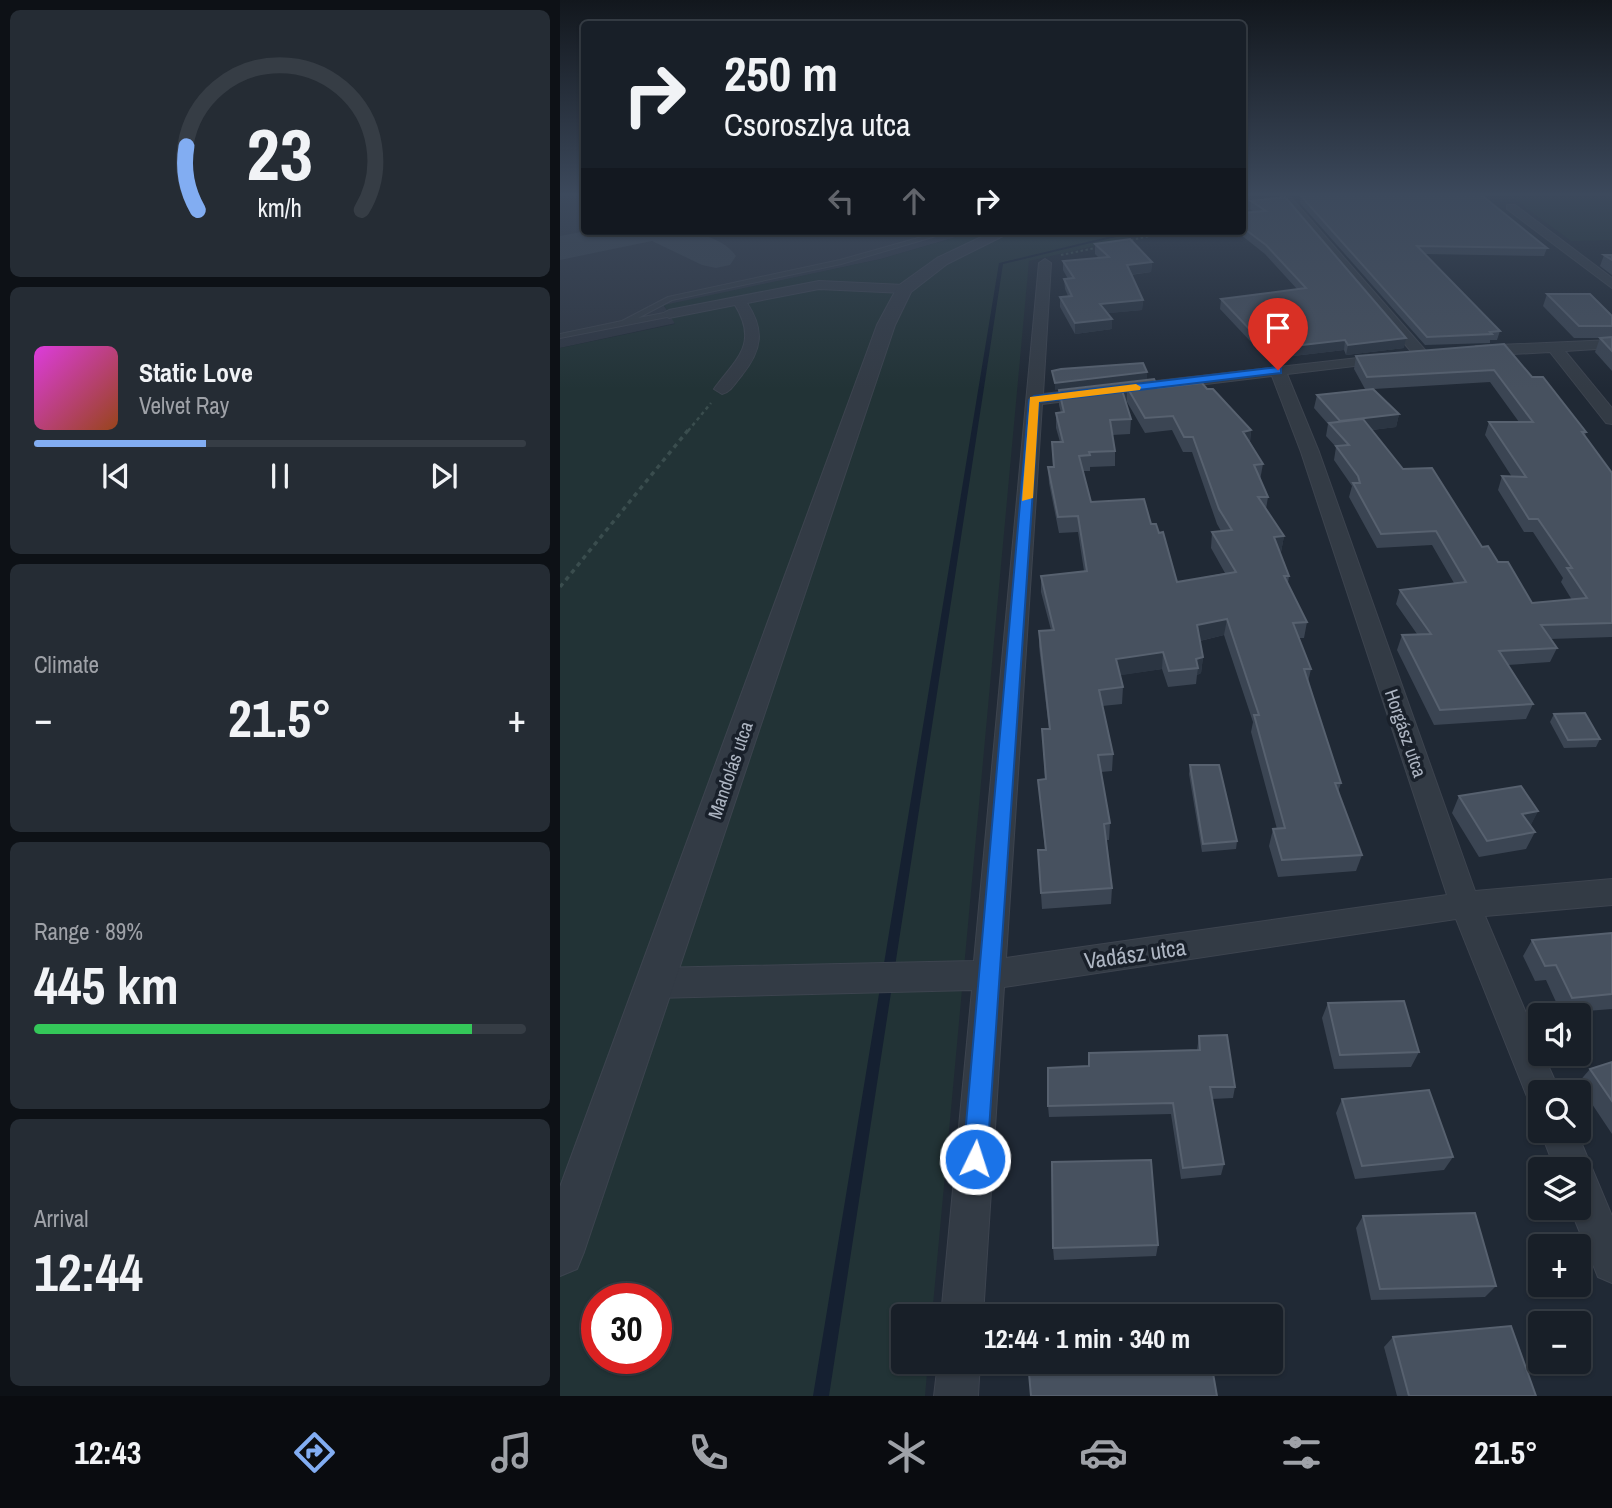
<!DOCTYPE html>
<html lang="en">
<head>
<meta charset="utf-8">
<style>
  body { margin:0; font-family:"Archivo Narrow",sans-serif; background:#252c34; color:#f1f3f6; height:100vh; display:flex; flex-direction:column; font-size:26px; white-space:nowrap }
  * { box-sizing:border-box; margin:0 }
  p { font-size:23px; color:#9fa2a8 }
  .icon { flex:none; width:38px; height:38px; fill:none; stroke:currentColor; stroke-width:2; stroke-linecap:round; stroke-linejoin:round }
  .map { position:relative; flex:1; overflow:hidden }
  .side { display:flex; flex-direction:column; gap:10px; padding:10px; background:#0d1116; width:560px }
  .side>* { flex:none }
  .guide { position:absolute; left:21px; top:21px; width:665px; height:214px; border-radius:7px; box-shadow:0 2px 5px #0004,0 0 0 2px #363d45; background:#181f28; color:#f1f3f6; overflow:hidden }
  .buttons { position:absolute; left:968px; top:1003px; display:grid; gap:14px }
  .buttons a { display:grid; place-items:center; width:63px; height:63px; border-radius:7px; background:#181f28; box-shadow:0 2px 5px #0004,0 0 0 2px #363d45; font-size:35px }
  .speed { position:absolute; left:21px; top:1283px; display:flex; gap:14px; font-size:35px; font-weight:700; text-align:center }
  .speed>* { display:grid; place-content:center; width:91px; height:91px; border-radius:50%; background:#181f28; box-shadow:0 2px 5px #0004,0 0 0 2px #363d45; line-height:1 }
  .speed .limit { border:10px solid #d22; background:#fff; color:#111 }
  .pin { position:absolute; display:grid; place-items:center; width:60px; height:60px; color:#fff; margin:-72px -30px; border-radius:50% 50% 50% 0; rotate:-45deg; box-shadow:0 0 7px #0007 }
  .pin .icon { rotate:45deg }
  .me { position:absolute; width:77px; margin:-38px; rotate:4deg; stroke-linejoin:round; filter:drop-shadow(0 0 5px #0008) }
  .turn { display:flex; align-items:center; gap:24px; height:147px; padding:0 28px; font-size:32px }
  .turn .icon { width:91px; height:91px; stroke-width:2.5 }
  .turn b { display:block; font-size:49px; line-height:60px }
  .lanes { display:flex; align-items:center; height:66px; padding:0 28px; background:#0003; justify-content:center; gap:35px; direction:ltr }
  .lanes .off { opacity:.35 }
  .big { font-size:52px; font-weight:800; line-height:1.1 }
  .side .tile { flex:1; display:flex; flex-direction:column; justify-content:center; gap:10px; min-width:0; padding:0 24px; border-radius:10px; background:#252c34 }
  .side .dial { align-items:center; gap:0 }
  .dial svg { height:182px; overflow:visible; fill:none; stroke:#363d45; stroke-width:7; stroke-linecap:round; text-anchor:middle }
  .dial text { fill:#f1f3f6; stroke:none }
  .song { display:flex; align-items:center; gap:21px }
  .cover { width:84px; height:84px; border-radius:10px; background:linear-gradient(135deg,hsl(300 70% 55%),hsl(20 70% 35%)) }
  .played { height:7px; border-radius:4px; background:linear-gradient(90deg,#82adf2 35%,#363d45 35%) }
  .keys { display:flex; justify-content:space-around; direction:ltr }
  .heat { display:flex; justify-content:space-between; align-items:center; font-size:38px; direction:ltr }
  .charge { height:10px; border-radius:5px; background:linear-gradient(90deg,#34c759 89%,#363d45 0) }
  .trip { position:absolute; left:331px; top:1304px; width:392px; height:70px; border-radius:7px; background:#181f28; box-shadow:0 2px 5px #0004,0 0 0 2px #363d45; font-weight:800; line-height:70px; text-align:center }
  .tab-bar { display:flex; height:112px; justify-content:space-around; align-items:center; background:#0a0c10; color:#9fa2a8 }
  .tab-bar .icon { width:49px; height:49px }
  .tab-bar .selected { color:#82adf2 }
  .tab-bar b { font-size:32px; color:#f1f3f6 }
  main { display:flex; flex:1; min-height:0 }
  .map>svg:first-child { display:block }
  .airport { fill:#2e3642 }
  .green { fill:#223336; fill-rule:evenodd }
  .lines { fill:none; stroke-linecap:round; stroke-linejoin:round }
  .stream { fill:#152031; fill-rule:evenodd }
  .taxiway { fill:#3a4450; fill-rule:evenodd }
  .service-casing { stroke:#3d444f; stroke-width:2 }
  .minor-casing { stroke:#3d444f; stroke-width:2 }
  .tertiary-casing { stroke:#3d444f; stroke-width:2 }
  .path-far2 { stroke:#3a4d4e; stroke-width:2; stroke-dasharray:2.5 2.5; stroke-linecap:butt }
  .path-far1 { stroke:#3a4d4e; stroke-width:2.5; stroke-dasharray:3.5 3.5; stroke-linecap:butt }
  .path { stroke:#3a4d4e; stroke-width:3.5; stroke-dasharray:4.5 4.5; stroke-linecap:butt }
  .service { fill:#333b45; fill-rule:evenodd }
  .minor { fill:#333b45; fill-rule:evenodd }
  .tertiary { fill:#333b45; fill-rule:evenodd }
  .wall { fill:#3b4553; fill-rule:evenodd }
  .shaded-wall { fill:#2b3542 }
  .building { fill:#47515f; stroke:#57616f; stroke-width:2; fill-rule:evenodd }
  .route { fill:#1a73e8; stroke:#114b97; stroke-width:2 }
  .slow { fill:#f59e0b }
  .labels { text-anchor:middle; stroke-width:7; stroke-linejoin:round; paint-order:stroke }
  .street-label { font-size:19px; fill:#adb5c2; stroke:#19202a }
  .near-street-label { font-size:23px; fill:#adb5c2; stroke:#19202a }
</style>
</head>
<body>
<main>
<section class="side">
<div class="tile dial"><svg viewBox="0 0 100 80">
<path d="M14 69A42 42 0 1 1 86 69"/>
<path d="M14 69A42 42 0 0 1 9 41" stroke="#82adf2"/>
<text x="50" y="56" font-size="32" font-weight="700">23</text>
<text x="50" y="72" font-size="11">km/h</text>
</svg></div>
<div class="tile">
<div class="song"><i class="cover"></i><div><b>Static Love</b><p>Velvet Ray</p></div></div>
<div class="played"></div>
<div class="keys"><svg class="icon" aria-label="previous" viewBox="0 0 24 24"><path d="M18 5L8 12l10 7zM5 5v14"/></svg><svg class="icon" aria-label="pause" viewBox="0 0 24 24"><path d="M8 5v14M16 5v14"/></svg><svg class="icon" aria-label="next" viewBox="0 0 24 24"><path d="M6 5l10 7-10 7zM19 5v14"/></svg></div>
</div>
<div class="tile"><p>Climate</p>
<div class="heat"><a>−</a><b class="big">21.5°</b><a>+</a></div>
</div>
<div class="tile"><p>Range · 89%</p><b class="big">445 km</b><div class="charge"></div></div>
<div class="tile"><p>Arrival</p><b class="big">12:44</b></div>
</section>
<div class="map">
<svg width="1052" height="1396" viewBox="0 0 1052 1396">
  <rect width="100%" height="100%" fill="#202935"/>
  <!-- airport -->
  <polygon class="airport" points="0,194 24,194 24,231 417,231 321,259 104,306 116,323 0,348"/>
  <!-- green -->
  <g class="green">
    <polygon points="947,194 1052,194 1052,240 1011,241"/>
    <path d="M417,231H599L469,261L372,1316H343V1362H368L365,1396H0V348L115,324L104,305L321,259ZM37,1298H96V1358H37Z"/>
  </g>
  <g class="lines">
    <!-- stream -->
    <g class="stream">
      <polygon points="687,194 692,194 682,200 682,197"/>
      <polygon points="573,231 581,231 443,264 269,1396 253,1396 439,263"/>
    </g>
    <!-- taxiway -->
    <path class="taxiway" d="M26,231C67,231 151,219 176,256L170,265L156,268L142,265L92,241L0,260V236Z"/>
    <defs>
      <polygon id="service" points="383,231 393,231 281,264 112,300 78,318 109,312 113,314 112,316 0,338 0,334 62,321 108,297 280,260"/>
      <g id="minor">
        <polygon points="718,194 728,194 865,350 865,356 855,356"/>
        <polygon points="947,205 955,205 1052,278 1052,288 947,209"/>
        <path d="M485,259L491,263L483,394L833,354V360L828,362L727,374L759,452L915,891L1052,879V905L925,916L980,1046V1054H983L1000,1092H980V1109L970,1104L896,919L444,987L423,1316H381L412,990L95,998L84,993L79,983L84,973L95,968L414,961L479,263ZM712,376L741,452L887,895L446,958L482,404Z"/>
        <path d="M259,281L344,285L351,289L344,293L259,289L187,303C205,330 202,350 182,375C176,382 171,392 162,394L154,389C176,359 199,344 175,305L109,318L102,314L109,310Z"/>
        <polygon points="1052,340 1052,348 1005,351 1052,408 1052,424 1046,423 990,352 916,356 908,351 916,346"/>
        <polygon points="980,1130 1016,1130 1052,1216 1052,1283 1038,1277 1010,1208 1018,1208 1018,1169 995,1169"/>
        <polygon points="378,1362 420,1362 418,1396 374,1396"/>
      </g>
      <polygon id="tertiary" points="434,231 453,231 387,264 351,292 335,325 24,1252 17,1269 0,1276 0,1187 317,325 338,286 377,258"/>
    </defs>
    <!-- service casing -->
    <use href="#service" class="service-casing"/>
    <!-- minor casing -->
    <use href="#minor" class="minor-casing"/>
    <!-- tertiary casing -->
    <use href="#tertiary" class="tertiary-casing"/>
    <!-- path-far2 -->
    <g class="path-far2">
      <polyline points="682,211 695,206"/>
      <polyline points="566,241 616,231"/>
      <polyline points="501,255 540,247"/>
    </g>
    <!-- path-far1 -->
    <polyline class="path-far1" points="128,431 151,403"/>
    <!-- path -->
    <polyline class="path" points="0,587 129,429"/>
    <!-- service -->
    <use href="#service" class="service"/>
    <!-- minor -->
    <use href="#minor" class="minor"/>
    <!-- tertiary -->
    <use href="#tertiary" class="tertiary"/>
  </g>
  <!-- wall -->
  <g class="wall">
    <polygon points="741,196 987,248 984,256 864,254 940,331 937,340 930,340 930,343 865,345 740,203"/>
    <polygon points="725,197 844,348 786,355 784,350 707,359 660,309 661,299 737,289 705,254 676,231 682,231 682,213 694,212 690,209 691,201"/>
    <polygon points="287,231 327,231 313,237"/>
    <polygon points="535,244 592,262 591,272 571,275 583,300 582,310 548,313 552,319 552,329 515,334 500,307 500,297 508,296 505,289 504,279 508,279 503,270 503,261 539,258 535,254"/>
    <polygon points="1044,255 1052,255 1052,275 1040,266"/>
    <polygon points="987,294 1052,316 1052,371 1035,352 1040,338 1042,338 1014,338 983,306"/>
    <path d="M944,344L972,377L1026,432L1025,436L1052,473V637L990,639L997,648L990,662L948,665L973,704L966,719L874,725L837,650L842,635L857,634L836,604L840,590L894,583L872,545L817,548L789,497L792,486L774,460L776,447L766,436L768,424L754,408L757,395L805,389L794,369L796,356ZM930,382L959,422H929L925,435L952,477L942,476L938,490L964,532H973L1003,578L1001,582L1012,600L972,603L938,562L843,469L812,430L836,427L839,414L814,389Z"/>
    <path d="M594,379L598,388L647,389L691,430L690,442L703,464L700,480L708,497L706,509L724,536L721,552H720L729,576L728,583L747,622L744,638H739L751,669L748,682L781,783L778,792L802,855L796,871L718,877L709,846L713,829H717L691,732L693,722L664,635L640,641L643,657L641,673L637,675L636,684L608,687L602,669L560,675L563,687L562,704L542,706L553,754L552,771L541,772L550,823L549,840H546L552,888L551,904L482,909L478,850H485L478,780L485,779L482,729H489L479,647V631L491,630L481,592V576L524,571L518,532L499,533L489,483L488,467H493L492,442H500L496,428V413H501L499,405V390ZM566,402H567L585,433L612,430L623,452H632L657,524L661,531L652,532L651,548L665,573L617,582L591,524L531,502L523,471H530V467L555,466V451L552,435L570,434L571,419Z"/>
    <polygon points="994,714 1040,739 1036,747 1004,748 990,722"/>
    <polygon points="630,765 677,841 676,849 642,852 629,774"/>
    <polygon points="899,796 978,811 970,826 975,832 966,849 919,857 892,813"/>
    <polygon points="1052,933 1052,1009 1001,1013 986,980 975,981 963,956 972,940"/>
    <polygon points="768,1003 859,1052 851,1067 774,1069 762,1018"/>
    <polygon points="639,1036 675,1087 673,1098 652,1099 664,1164 661,1175 621,1179 611,1114 489,1117 488,1106 637,1050"/>
    <polygon points="1052,1062 1052,1134 1018,1083 1030,1069"/>
    <polygon points="782,1099 893,1157 884,1170 795,1179 776,1113"/>
    <polygon points="803,1216 936,1286 925,1297 811,1300 796,1228"/>
    <polygon points="598,1245 596,1256 494,1260 493,1248"/>
    <polygon points="833,1337 976,1396 837,1396 824,1347"/>
  </g>
  <!-- shaded-wall -->
  <g class="shaded-wall">
    <polygon points="312,231 327,231 313,237"/>
    <polygon points="592,262 591,272 566,275 567,265"/>
    <polygon points="583,300 582,310 540,314 540,304"/>
    <polygon points="552,319 552,329 515,334 515,323"/>
    <polygon points="846,338 844,348 786,355 788,345"/>
    <polygon points="785,340 784,350 707,359 708,349"/>
    <polygon points="587,372 587,379 495,390 495,383"/>
    <polygon points="567,387 567,402 562,404 562,390"/>
    <polygon points="839,414 836,427 778,434 780,421"/>
    <polygon points="691,430 689,445 683,432"/>
    <polygon points="724,536 721,552 711,553 714,537"/>
    <polygon points="667,619 664,635 635,642 637,625"/>
    <polygon points="603,652 602,669 556,676 556,659"/>
    <polygon points="643,657 641,673 637,675 638,668 636,659"/>
    <polygon points="978,811 970,827 962,814"/>
  </g>
  <!-- building -->
  <g class="building">
    <polygon points="806,194 920,194 987,248 857,246 940,331 930,332 932,334 867,337 741,196"/>
    <polygon points="725,197 846,338 788,345 785,340 708,349 661,299 746,288 706,245 682,227 682,213 706,211 691,201"/>
    <polygon points="570,239 592,262 567,265 583,300 540,304 552,319 515,323 500,297 512,296 504,279 514,278 503,261 549,257 535,244"/>
    <polygon points="1044,255 1052,255 1052,260"/>
    <polygon points="987,294 1030,294 1052,316 1052,326 1019,326"/>
    <polygon points="1052,337 1052,351 1040,338"/>
    <polygon points="944,344 972,377 983,377 1026,432 1022,432 1052,473 1052,623 981,625 997,648 939,651 973,704 880,710 842,635 871,634 840,590 906,582 876,531 821,534 793,483 800,483 798,476 776,446 789,445 769,423 803,419 843,469 872,468 922,547 928,546 938,562 948,562 972,603 1027,598 1007,568 1012,568 978,519 969,519 942,476 966,477 929,422 973,422 934,370 807,377 796,356"/>
    <polygon points="583,363 587,372 495,383 492,371 501,369"/>
    <path d="M594,379L598,388L642,383L647,389H653L691,430L683,432L703,464L694,465L708,497H698L724,536L714,537L729,576H724L747,622L733,623L751,669H744L781,783H775L802,855L722,860L713,829L725,828L694,715H699L667,619L637,625L643,657L636,659L638,668L609,671L603,652L556,659L563,687L539,690L553,754L538,755L550,823L544,824L552,888L481,893L478,850H486L478,780L486,779L482,729H490L479,631L494,630L481,576L527,571L518,516L498,517L488,467H494L492,442H503L496,413L504,412L499,390ZM567,387L585,418L613,416L624,437H633L659,509L672,530L652,532L676,572L617,582L603,532L599,533L596,524H591L584,499L531,502L519,456L530,455L529,452L555,451L550,420L571,419L562,390Z"/>
    <polygon points="813,389 839,414 780,421 757,395"/>
    <polygon points="1025,713 1040,739 1008,740 994,714"/>
    <polygon points="630,765 659,765 677,841 643,844"/>
    <polygon points="961,786 978,811 962,814 975,832 927,841 899,796"/>
    <polygon points="1052,933 1052,994 1012,998 996,965 985,966 972,940"/>
    <polygon points="844,1001 859,1052 780,1055 768,1003"/>
    <polygon points="667,1035 675,1087 650,1087 664,1164 623,1168 613,1103 488,1106 488,1068 529,1066 529,1053 640,1050 639,1036"/>
    <polygon points="1052,1062 1052,1101 1030,1069"/>
    <polygon points="869,1090 893,1157 802,1166 782,1099"/>
    <polygon points="591,1160 598,1245 493,1248 492,1162"/>
    <polygon points="915,1213 936,1286 820,1289 803,1216"/>
    <polygon points="543,1313 543,1316 527,1316"/>
    <polygon points="951,1326 976,1396 849,1396 833,1337"/>
    <polygon points="468,1362 651,1362 657,1396 471,1396"/>
  </g>
  <!-- sky -->
  <linearGradient id="sky" x2="0" y2="1"><stop stop-color="#12171d"/><stop offset="0.5" stop-color="#3c495c"/><stop offset="1" stop-color="#3c495c" stop-opacity="0"/></linearGradient>
  <rect width="1052" height="389" fill="url(#sky)"/>
  <!-- route -->
  <polygon class="route" points="718,367 721,368 721,373 479,402 427,1159 423,1167 415,1171 406,1167 403,1159 469,400 474,396"/>
  <!-- slow -->
  <polygon class="slow" points="576,384 581,387 580,390 479,402 473,498 462,501 470,397"/>
  <g class="labels">
    <!-- street labels -->
    <g class="street-label">
      <text transform="translate(846 733) rotate(71)" y="7">Horgász utca</text>
      <text transform="translate(170 770) rotate(-71)" y="7">Mandolás utca</text>
    </g>
    <!-- near-street labels -->
    <g class="near-street-label">
      <text transform="translate(575 954) rotate(-8)" y="8">Vadász utca</text>
    </g>
  </g>
</svg>
<div class="buttons">
<a><svg class="icon" aria-label="sound" viewBox="0 0 24 24"><path d="M4 9h4l5-4v14l-5-4H4zM17 9q2 3 0 6"/></svg></a>
<a><svg class="icon" aria-label="search" viewBox="0 0 24 24"><circle cx="10" cy="10" r="6"/><path d="M15 15l6 6"/></svg></a>
<a><svg class="icon" aria-label="layers" viewBox="0 0 24 24"><path d="M12 4l9 5-9 5-9-5zM3 14l9 5 9-5"/></svg></a>
<a>+</a>
<a>−</a>
</div>
<div class="speed"><div class="limit">30</div></div>
<div class="pin" style="left:718px;top:370px;background:#d93025"><svg class="icon" aria-label="arrive" viewBox="0 0 24 24"><path d="M6 21V4h12l-3 4 3 4H6"/></svg></div>
<svg class="me" style="left:415px;top:1159px" viewBox="-20 -20 40 40"><circle r="17" fill="#1a73e8" stroke="#fff" stroke-width="3"/><path d="M0-11L8 9 0 5-8 9z" fill="#fff"/></svg>
<div class="trip">12:44 · 1 min · 340 m</div>
<div class="guide">
<div class="turn"><svg class="icon" aria-label="right" viewBox="0 0 24 24"><path d="M7 20v-9h11M14 6l5 5-5 5"/></svg><div><b>250 m</b>Csoroszlya utca</div></div>
<div class="lanes"><svg class="icon off" aria-label="left" viewBox="0 0 24 24"><path d="M17 20v-9H6M10 6l-5 5 5 5"/></svg><svg class="icon off" aria-label="ahead" viewBox="0 0 24 24"><path d="M12 20V5M6 11l6-6 6 6"/></svg><svg class="icon" aria-label="right" viewBox="0 0 24 24"><path d="M7 20v-9h11M14 6l5 5-5 5"/></svg></div>
</div>
</div>
</main>
<nav class="tab-bar">
<b>12:43</b>
<svg class="icon selected" aria-label="directions" viewBox="0 0 24 24"><path d="M12 3l9 9-9 9-9-9zM9 14v-3h6M13 9l2 2-2 2"/></svg>
<svg class="icon" aria-label="music" viewBox="0 0 24 24"><path d="M9 18V5l10-2v13"/><circle cx="6" cy="18" r="3"/><circle cx="16" cy="16" r="3"/></svg>
<svg class="icon" aria-label="phone" viewBox="0 0 24 24"><path d="M5 4h4l2 5-3 2q2 4 5 5l2-3 5 2v4C11 20 4 13 5 4z"/></svg>
<svg class="icon" aria-label="climate" viewBox="0 0 24 24"><path d="M12 3v18M4 7l16 10M4 17L20 7"/></svg>
<svg class="icon" aria-label="car" viewBox="0 0 24 24"><path d="M5 17H2v-5l4-1 3-4h7l3 4 3 1v5h-3M9 17h6M6 11h13"/><circle cx="7" cy="17" r="2"/><circle cx="17" cy="17" r="2"/></svg>
<svg class="icon" aria-label="filters" viewBox="0 0 24 24"><path d="M4 7h16M4 17h16"/><circle cx="9" cy="7" r="2"/><circle cx="15" cy="17" r="2"/></svg>
<b>21.5°</b>
</nav>
</body>
</html>
